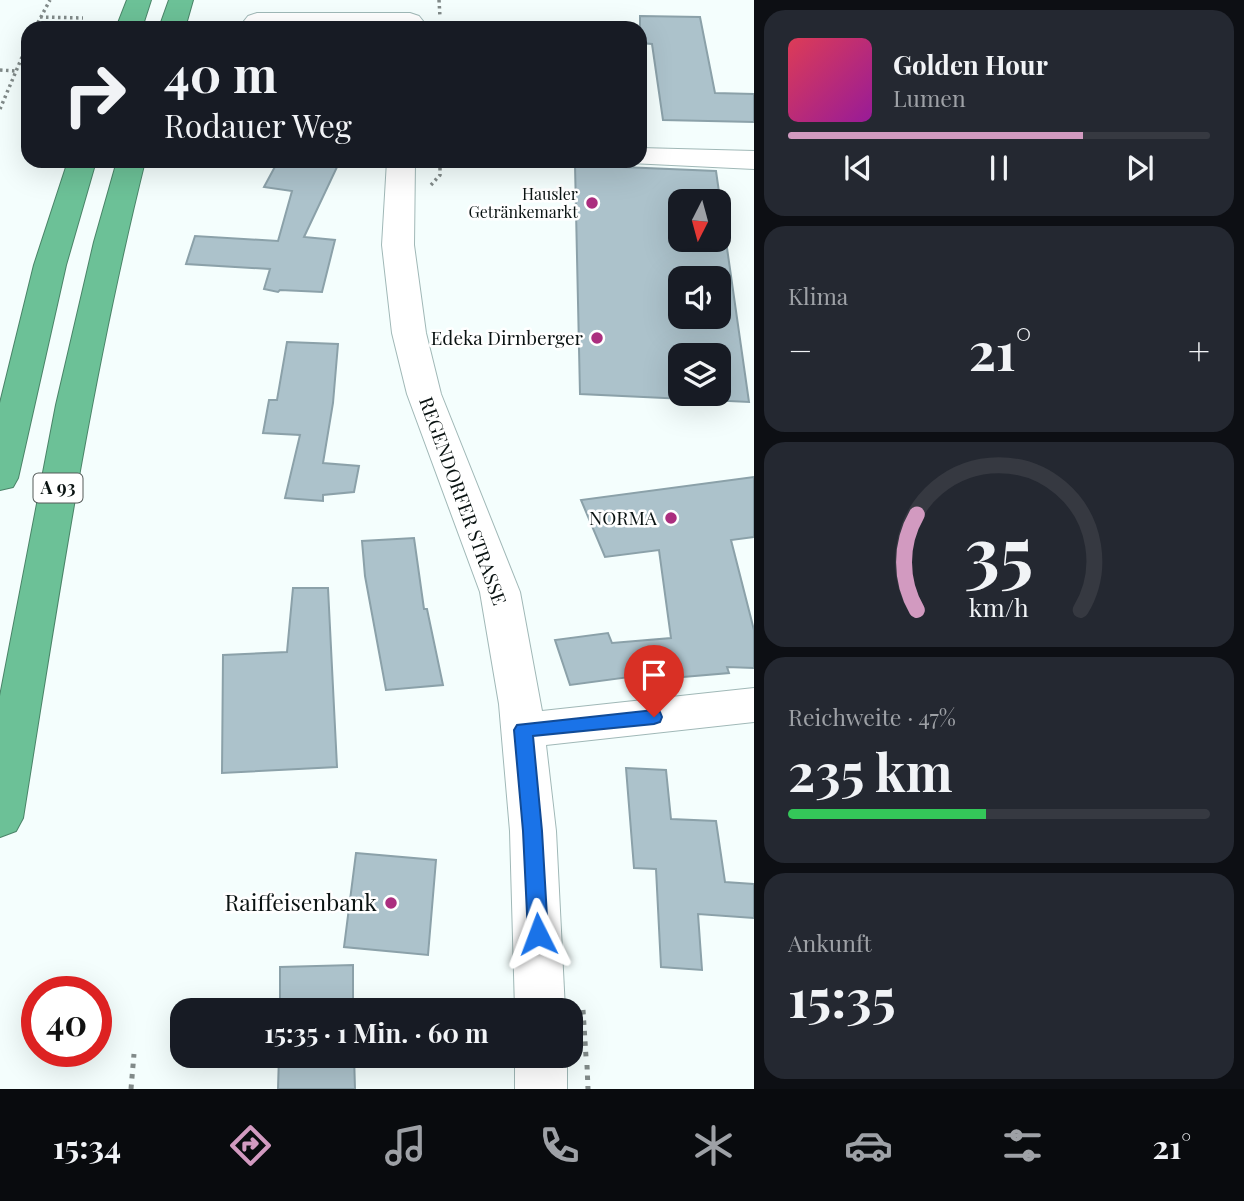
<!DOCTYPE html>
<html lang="de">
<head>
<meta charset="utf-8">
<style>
  body { margin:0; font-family:"Playfair Display",serif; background:#242831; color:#f1f3f6; height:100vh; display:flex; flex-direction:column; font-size:26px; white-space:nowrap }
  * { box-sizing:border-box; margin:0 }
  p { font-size:23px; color:#9ea1a6 }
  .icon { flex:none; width:38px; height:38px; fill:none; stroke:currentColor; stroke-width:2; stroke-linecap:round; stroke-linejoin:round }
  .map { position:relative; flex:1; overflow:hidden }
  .side { display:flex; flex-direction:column; gap:10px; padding:10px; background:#0d0f14; width:490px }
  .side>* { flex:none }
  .top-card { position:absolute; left:21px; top:21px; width:626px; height:147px; border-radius:21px; box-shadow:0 7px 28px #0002; background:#171b24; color:#f1f3f6; overflow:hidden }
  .needle { width:46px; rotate:186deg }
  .controls { position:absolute; left:668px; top:189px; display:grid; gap:14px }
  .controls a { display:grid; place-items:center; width:63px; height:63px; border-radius:14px; background:#171b24; box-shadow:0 7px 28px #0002; font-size:35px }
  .speed { position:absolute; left:21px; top:976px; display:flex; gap:14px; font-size:35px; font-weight:700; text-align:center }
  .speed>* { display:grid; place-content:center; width:91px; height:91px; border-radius:50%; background:#171b24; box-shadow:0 7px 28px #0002; line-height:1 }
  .speed .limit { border:10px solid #d22; background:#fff; color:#111 }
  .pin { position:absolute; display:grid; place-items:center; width:60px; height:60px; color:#fff; margin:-72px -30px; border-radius:50% 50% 50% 0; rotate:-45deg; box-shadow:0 0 7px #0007 }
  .pin .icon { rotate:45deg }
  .me { position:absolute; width:77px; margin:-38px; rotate:357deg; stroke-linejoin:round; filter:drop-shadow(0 0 5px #0008) }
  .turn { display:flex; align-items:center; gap:24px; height:147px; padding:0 28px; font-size:32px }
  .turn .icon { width:91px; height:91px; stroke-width:2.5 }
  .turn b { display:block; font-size:49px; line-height:60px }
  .big { font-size:52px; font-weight:700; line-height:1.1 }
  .side .widget { flex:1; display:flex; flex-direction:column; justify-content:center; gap:10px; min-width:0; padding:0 24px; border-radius:21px; background:#242831 }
  .side .dial { align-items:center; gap:0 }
  .dial svg { height:182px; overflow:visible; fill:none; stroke:#363941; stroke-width:7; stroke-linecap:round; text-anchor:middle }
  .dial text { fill:#f1f3f6; stroke:none }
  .song { display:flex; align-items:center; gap:21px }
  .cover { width:84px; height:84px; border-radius:10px; background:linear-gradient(135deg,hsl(350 70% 55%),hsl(300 70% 35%)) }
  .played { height:7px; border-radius:4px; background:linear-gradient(90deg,#d29ac0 70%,#363941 70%) }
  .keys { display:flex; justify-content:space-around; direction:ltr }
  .heat { display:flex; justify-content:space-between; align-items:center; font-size:38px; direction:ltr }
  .charge { height:10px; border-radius:5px; background:linear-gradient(90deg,#34c759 47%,#363941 0) }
  .trip { position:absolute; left:170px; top:998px; width:413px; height:70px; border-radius:21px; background:#171b24; box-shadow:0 7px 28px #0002; font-weight:700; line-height:70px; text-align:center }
  .tabs { display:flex; height:112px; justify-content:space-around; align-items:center; background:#090b0e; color:#9ea1a6 }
  .tabs .icon { width:49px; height:49px }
  .tabs .current { color:#d29ac0 }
  .tabs b { font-size:32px; color:#f1f3f6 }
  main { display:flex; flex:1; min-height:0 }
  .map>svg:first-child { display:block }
  .building { fill:#acc2cb; stroke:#8ba1a9; stroke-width:2; fill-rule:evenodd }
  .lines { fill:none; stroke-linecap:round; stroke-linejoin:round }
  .minor-casing { stroke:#a0b8b7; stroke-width:2 }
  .highway-casing { stroke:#4a8468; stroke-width:2 }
  .path-far1 { stroke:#818a89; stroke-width:3.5; stroke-dasharray:2.5 3.5; stroke-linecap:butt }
  .path { stroke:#818a89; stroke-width:5; stroke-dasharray:4.5 6; stroke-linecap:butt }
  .minor { fill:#fff; fill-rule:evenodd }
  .highway { fill:#6cc197; fill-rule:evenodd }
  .route { fill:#1a73e8; stroke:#114b97; stroke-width:2 }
  .poi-dot { fill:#ab2e7f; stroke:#fff; stroke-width:2.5 }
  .labels { text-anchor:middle; stroke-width:5; stroke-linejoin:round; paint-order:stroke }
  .far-poi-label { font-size:16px; fill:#0a1312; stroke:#fff; text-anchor:end }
  .shield { fill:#fff; stroke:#545a59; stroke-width:2 }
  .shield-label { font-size:18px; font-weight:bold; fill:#0a1312 }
  .poi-label { font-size:19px; fill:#0a1312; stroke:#fff; text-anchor:end }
  .street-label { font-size:19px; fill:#0a1312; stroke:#fff }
  .near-poi-label { font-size:23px; fill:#0a1312; stroke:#fff; text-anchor:end }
</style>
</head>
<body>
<main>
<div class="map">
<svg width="754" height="1089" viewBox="0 0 754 1089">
  <rect width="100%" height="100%" fill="#f4fefd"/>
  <!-- building -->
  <g class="building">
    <polygon points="640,16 700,17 715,93 754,94 754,122 663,120 652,44 640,43"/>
    <polygon points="278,161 338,165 304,237 335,240 322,292 280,290 278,292 264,289 270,269 186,264 195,236 278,241 292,191 264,187"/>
    <path d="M575,165L716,171L749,402L580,394ZM681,201H719V240H681ZM681,278H719V317H681ZM681,355H719V394H681Z"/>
    <polygon points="287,342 338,344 333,403 323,463 359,466 354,492 323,495 323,501 285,498 300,435 263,433 269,400 277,400"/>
    <polygon points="754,477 754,537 731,540 754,630 754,668 727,667 729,673 660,679 659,673 570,685 555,640 608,633 612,643 671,638 659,550 605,557 581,500"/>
    <polygon points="414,538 424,609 427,609 443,685 386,690 365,576 362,541"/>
    <polygon points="293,588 328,588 337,767 222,773 223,655 287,652"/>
    <polygon points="626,768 666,770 671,819 716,821 725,882 754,884 754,918 698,914 702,970 661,967 656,869 634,868"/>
    <polygon points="356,853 436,860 428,955 344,947"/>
    <polygon points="353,965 353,1010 280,1010 280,967"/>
    <polygon points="279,1055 354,1055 355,1089 278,1089"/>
  </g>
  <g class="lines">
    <defs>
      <g id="minor">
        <polygon points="257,13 410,13 419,16 423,21 419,26 413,28 248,26 244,21 248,16"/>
        <polygon points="640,148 754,151 754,169 630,163 628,161 640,161"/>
        <polygon points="387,161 415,161 414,245 426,333 441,394 520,592 542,711 754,688 754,722 546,745 556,831 565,1010 515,1010 510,831 499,704 480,592 407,394 392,333 382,245"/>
        <rect x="515" y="1055" width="52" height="34"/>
      </g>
      <g id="highway">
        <polygon points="127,0 151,0 142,28 116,28"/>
        <polygon points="169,0 193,0 185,28 159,28"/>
        <polygon points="68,161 96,161 66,265 18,478 13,487 0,490 0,403 34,265"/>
        <path d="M117,161H145C91,378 58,598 23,818L16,831L0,837V696L56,405L94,242Z"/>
      </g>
    </defs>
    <!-- minor casing -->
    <use href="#minor" class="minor-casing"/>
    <!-- highway casing -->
    <use href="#highway" class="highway-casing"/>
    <!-- path-far1 -->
    <g class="path-far1">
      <polyline points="439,0 440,17"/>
      <polyline points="40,17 83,18"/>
      <polyline points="35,28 50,0"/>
      <polyline points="0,70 16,71"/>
      <polyline points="0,109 28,43"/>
      <polyline points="431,185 440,175 440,161"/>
    </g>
    <!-- path -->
    <g class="path">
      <polyline points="583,1010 586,1057"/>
      <polyline points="587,1065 588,1089"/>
      <polyline points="131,1089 134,1054"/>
    </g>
    <!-- minor -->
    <use href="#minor" class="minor"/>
    <!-- highway -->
    <use href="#highway" class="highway"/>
  </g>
  <!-- route -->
  <polygon class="route" points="654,710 660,712 662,717 660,722 654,724 533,736 542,831 548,934 545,940 538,943 531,940 528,934 523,831 514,730 517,725"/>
  <!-- markers -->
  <g class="poi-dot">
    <circle cx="592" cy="203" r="7"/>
    <circle cx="597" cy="338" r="7"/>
    <circle cx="671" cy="518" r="7"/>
    <circle cx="391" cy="903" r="7"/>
  </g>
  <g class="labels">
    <!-- far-poi labels -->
    <g class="far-poi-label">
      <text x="578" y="200">Hausler<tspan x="578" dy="18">Getränkemarkt</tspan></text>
    </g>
    <!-- shield labels -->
    <rect class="shield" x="33.5" y="473.5" width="49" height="29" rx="5"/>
    <g class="shield-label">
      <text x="58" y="494">A 93</text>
    </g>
    <!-- poi labels -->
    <g class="poi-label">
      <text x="583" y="345">Edeka Dirnberger</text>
      <text x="657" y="525">NORMA</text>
    </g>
    <!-- street labels -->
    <g class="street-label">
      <text transform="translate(463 501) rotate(70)" y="7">REGENDORFER STRASSE</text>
    </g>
    <!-- near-poi labels -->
    <g class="near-poi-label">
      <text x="377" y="911">Raiffeisenbank</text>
    </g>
  </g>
</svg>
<div class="controls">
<a><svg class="needle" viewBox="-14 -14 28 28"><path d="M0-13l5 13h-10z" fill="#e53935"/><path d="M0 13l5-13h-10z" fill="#9ea1a6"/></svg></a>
<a><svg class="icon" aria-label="sound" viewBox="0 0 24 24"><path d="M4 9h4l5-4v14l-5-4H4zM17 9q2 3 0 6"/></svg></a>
<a><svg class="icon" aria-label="layers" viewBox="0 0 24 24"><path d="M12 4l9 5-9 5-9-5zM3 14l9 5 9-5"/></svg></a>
</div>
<div class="speed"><div class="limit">40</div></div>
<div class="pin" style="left:654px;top:717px;background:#d93025"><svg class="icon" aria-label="arrive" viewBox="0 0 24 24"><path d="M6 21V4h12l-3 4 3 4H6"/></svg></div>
<svg class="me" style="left:538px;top:934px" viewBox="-20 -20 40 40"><path d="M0-17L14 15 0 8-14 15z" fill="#1a73e8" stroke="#fff" stroke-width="4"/></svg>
<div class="trip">15:35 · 1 Min. · 60 m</div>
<div class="top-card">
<div class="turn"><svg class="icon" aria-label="right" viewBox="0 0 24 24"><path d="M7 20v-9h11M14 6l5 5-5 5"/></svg><div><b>40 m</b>Rodauer Weg</div></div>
</div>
</div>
<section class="side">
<div class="widget">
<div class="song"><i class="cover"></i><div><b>Golden Hour</b><p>Lumen</p></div></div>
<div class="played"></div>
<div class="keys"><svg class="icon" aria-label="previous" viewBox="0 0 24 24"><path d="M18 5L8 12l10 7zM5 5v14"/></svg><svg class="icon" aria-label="pause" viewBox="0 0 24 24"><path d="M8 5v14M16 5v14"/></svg><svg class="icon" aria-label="next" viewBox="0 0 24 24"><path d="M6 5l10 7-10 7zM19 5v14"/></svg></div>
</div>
<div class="widget"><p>Klima</p>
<div class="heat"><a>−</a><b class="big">21°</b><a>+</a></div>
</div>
<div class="widget dial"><svg viewBox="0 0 100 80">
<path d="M14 69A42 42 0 1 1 86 69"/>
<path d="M14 69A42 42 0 0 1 14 27" stroke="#d29ac0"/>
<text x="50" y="56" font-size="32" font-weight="700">35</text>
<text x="50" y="72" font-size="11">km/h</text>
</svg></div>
<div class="widget"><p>Reichweite · 47%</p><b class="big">235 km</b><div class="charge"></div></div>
<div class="widget"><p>Ankunft</p><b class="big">15:35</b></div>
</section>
</main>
<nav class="tabs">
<b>15:34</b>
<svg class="icon current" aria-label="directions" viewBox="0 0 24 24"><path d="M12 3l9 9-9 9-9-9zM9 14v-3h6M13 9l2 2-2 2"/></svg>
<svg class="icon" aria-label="music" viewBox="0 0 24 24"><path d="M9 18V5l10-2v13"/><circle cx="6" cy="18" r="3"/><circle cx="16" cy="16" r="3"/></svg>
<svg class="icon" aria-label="phone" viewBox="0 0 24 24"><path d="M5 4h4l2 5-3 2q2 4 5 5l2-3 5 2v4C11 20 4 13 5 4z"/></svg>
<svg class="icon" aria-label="climate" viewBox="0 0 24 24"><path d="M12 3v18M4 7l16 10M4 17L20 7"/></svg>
<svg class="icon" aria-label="car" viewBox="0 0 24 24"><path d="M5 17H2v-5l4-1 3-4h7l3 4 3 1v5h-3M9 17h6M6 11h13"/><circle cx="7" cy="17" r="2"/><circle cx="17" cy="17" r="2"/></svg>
<svg class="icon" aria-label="filters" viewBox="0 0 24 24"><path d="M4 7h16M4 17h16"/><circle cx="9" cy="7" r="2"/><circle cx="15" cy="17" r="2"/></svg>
<b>21°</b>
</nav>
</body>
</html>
